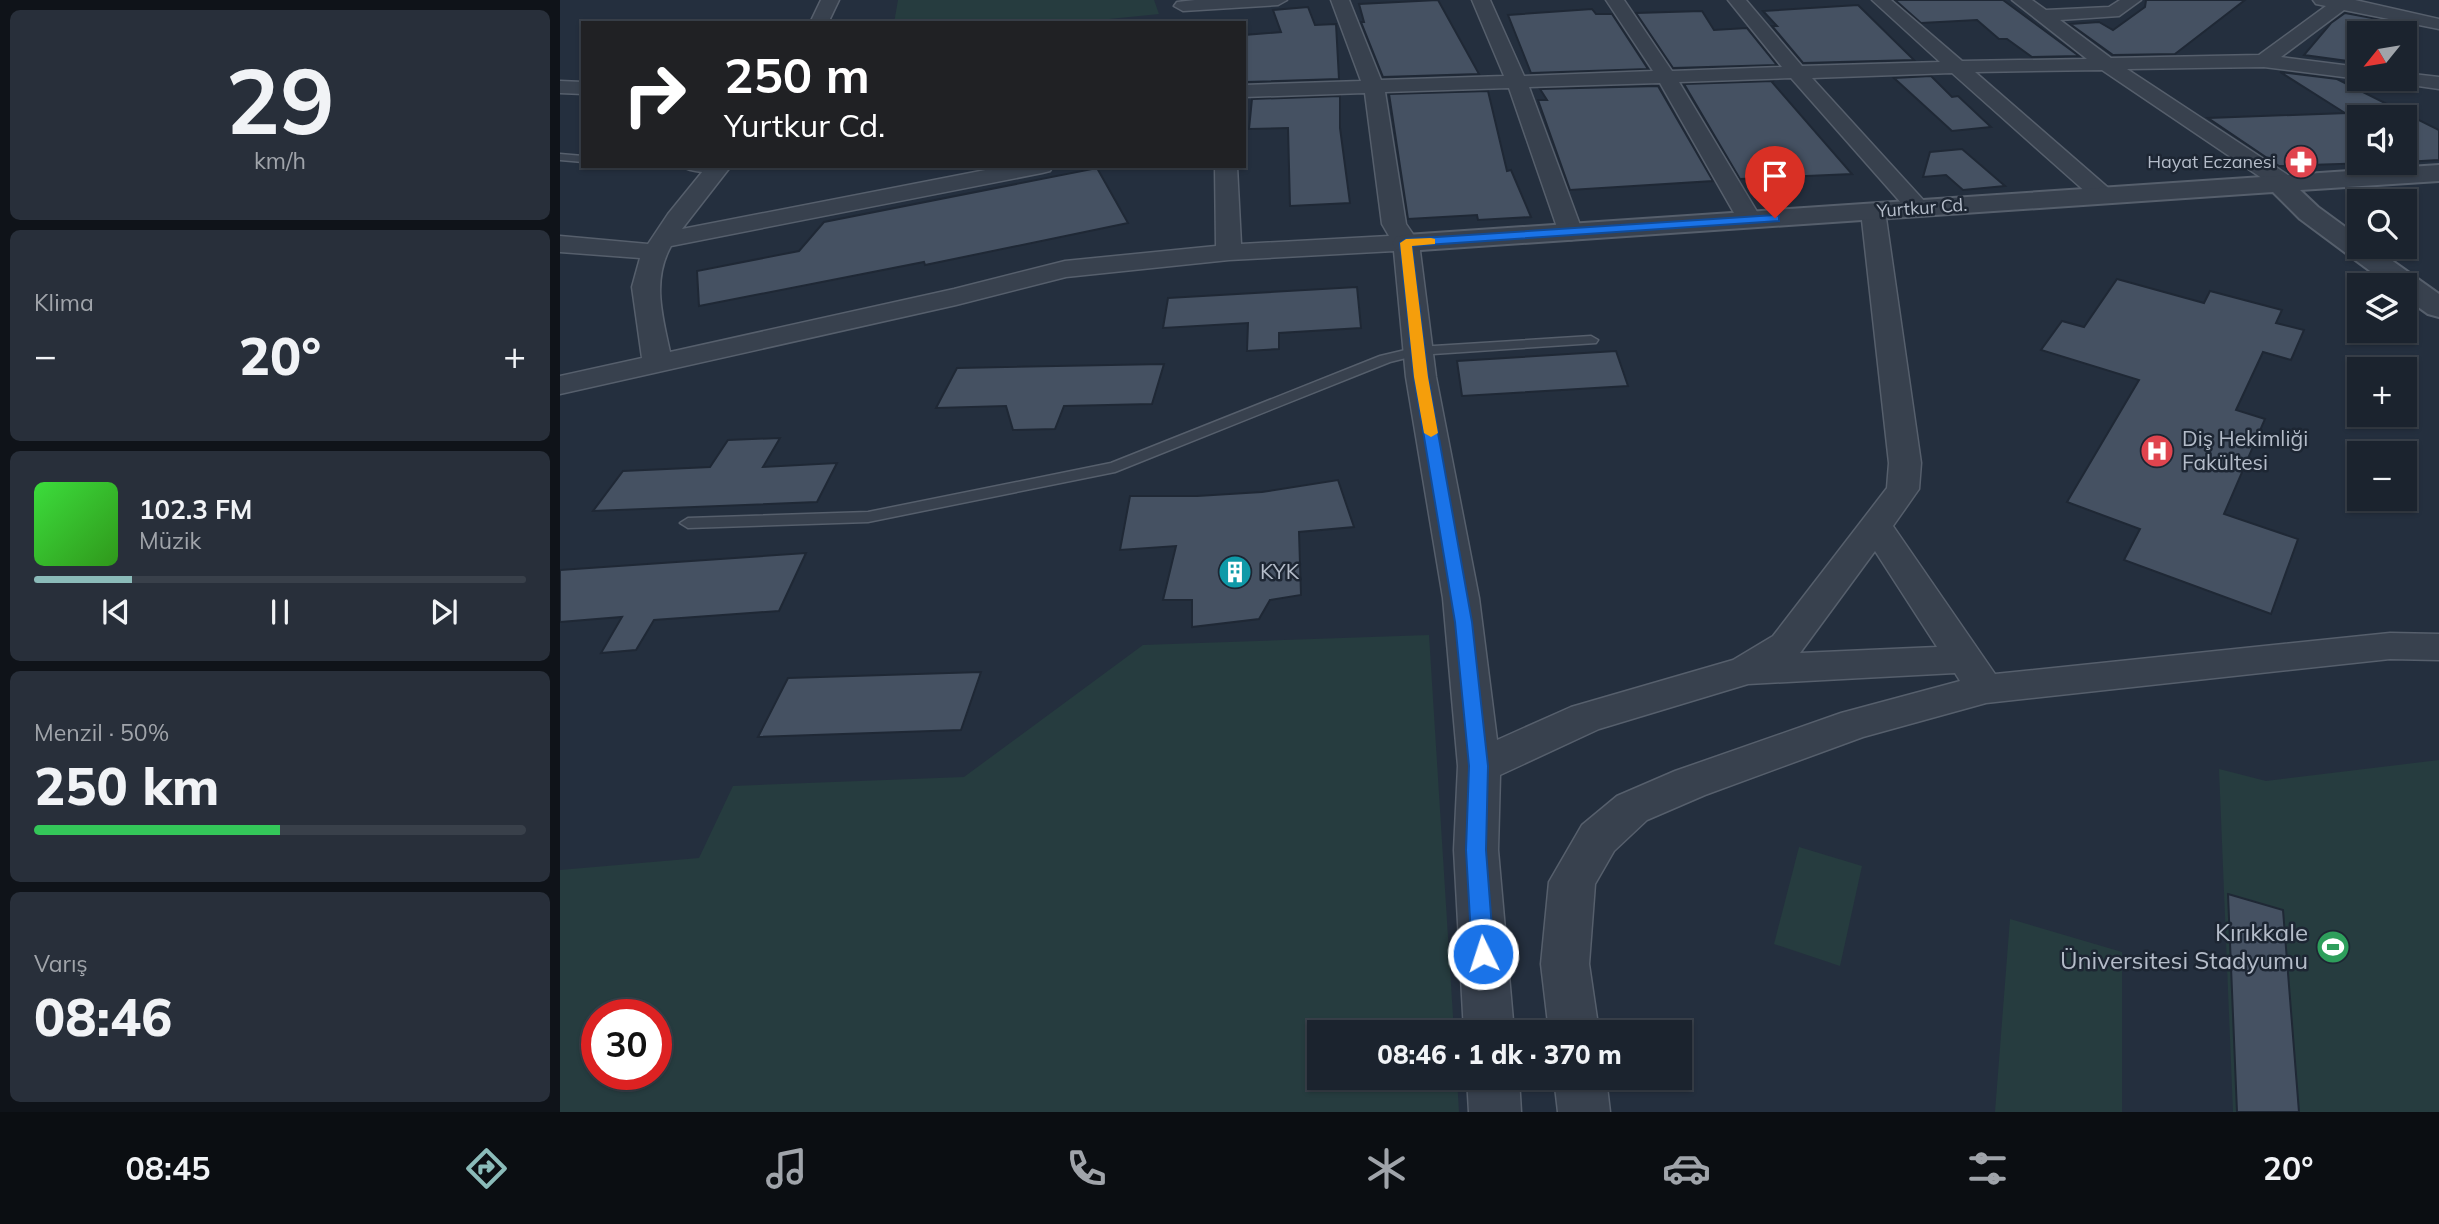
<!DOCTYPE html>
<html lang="tr">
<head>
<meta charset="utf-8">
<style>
  body { margin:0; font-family:Mulish,sans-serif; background:#282f3a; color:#f1f3f6; height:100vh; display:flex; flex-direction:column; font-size:26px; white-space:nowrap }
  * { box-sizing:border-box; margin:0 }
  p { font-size:23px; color:#a0a4aa }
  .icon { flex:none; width:38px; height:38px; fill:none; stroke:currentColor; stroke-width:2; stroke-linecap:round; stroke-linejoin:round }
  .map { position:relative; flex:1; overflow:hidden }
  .drawer { display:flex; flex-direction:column; gap:10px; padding:10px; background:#0f1319; width:560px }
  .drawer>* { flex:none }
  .hud { position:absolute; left:21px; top:21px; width:665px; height:147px; border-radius:0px; box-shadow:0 2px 5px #0004,0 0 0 2px #39404a; background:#202124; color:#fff; overflow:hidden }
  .needle { width:46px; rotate:240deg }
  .buttons { position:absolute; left:1787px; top:21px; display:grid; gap:14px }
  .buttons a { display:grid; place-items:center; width:70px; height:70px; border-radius:0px; background:#1b232e; box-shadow:0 2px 5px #0004,0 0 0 2px #39404a; font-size:35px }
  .speed { position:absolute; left:21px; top:999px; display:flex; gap:14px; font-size:35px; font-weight:700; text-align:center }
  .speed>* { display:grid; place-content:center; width:91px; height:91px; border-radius:50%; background:#1b232e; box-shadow:0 2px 5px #0004,0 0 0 2px #39404a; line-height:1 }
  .speed .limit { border:10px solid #d22; background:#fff; color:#111 }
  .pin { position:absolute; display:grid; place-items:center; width:60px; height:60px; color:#fff; margin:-72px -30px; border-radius:50% 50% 50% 0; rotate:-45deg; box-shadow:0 0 7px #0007 }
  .pin .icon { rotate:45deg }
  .me { position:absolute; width:77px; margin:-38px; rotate:356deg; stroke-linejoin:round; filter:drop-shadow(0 0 5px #0008) }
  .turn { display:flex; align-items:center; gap:24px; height:147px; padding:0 28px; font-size:32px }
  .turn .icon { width:91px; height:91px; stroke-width:2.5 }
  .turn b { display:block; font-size:49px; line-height:60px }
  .big { font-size:52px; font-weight:800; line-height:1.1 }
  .drawer .widget { flex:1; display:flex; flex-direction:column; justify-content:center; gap:10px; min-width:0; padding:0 24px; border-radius:10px; background:#282f3a }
  .drawer .dial { align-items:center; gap:0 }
  .dial b { font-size:91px; line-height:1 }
  .song { display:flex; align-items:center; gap:21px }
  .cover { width:84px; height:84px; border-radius:10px; background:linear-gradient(135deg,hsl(120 70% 55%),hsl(110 70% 35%)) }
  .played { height:7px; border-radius:4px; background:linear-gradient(90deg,#8bbbb9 20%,#39404a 20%) }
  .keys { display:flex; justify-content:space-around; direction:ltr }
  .heat { display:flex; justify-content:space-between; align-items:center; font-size:38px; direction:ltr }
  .charge { height:10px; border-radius:5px; background:linear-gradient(90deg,#34c759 50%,#39404a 0) }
  .trip { position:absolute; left:747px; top:1020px; width:385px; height:70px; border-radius:0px; background:#1b232e; box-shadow:0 2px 5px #0004,0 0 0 2px #39404a; font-weight:800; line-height:70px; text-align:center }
  .tab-bar { display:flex; height:112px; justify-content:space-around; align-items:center; background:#0b0e12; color:#a0a4aa }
  .tab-bar .icon { width:49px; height:49px }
  .tab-bar .selected { color:#8bbbb9 }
  .tab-bar b { font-size:32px; color:#f1f3f6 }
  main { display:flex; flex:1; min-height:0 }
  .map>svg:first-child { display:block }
  .green { fill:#263c3f; fill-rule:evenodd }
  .building { fill:#455162; stroke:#1f2835; stroke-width:2 }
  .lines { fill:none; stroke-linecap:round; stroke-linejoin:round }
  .service-casing { stroke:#565f6c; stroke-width:3 }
  .minor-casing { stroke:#565f6c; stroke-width:3 }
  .tertiary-casing { stroke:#565f6c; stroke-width:4 }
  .service { fill:#38414e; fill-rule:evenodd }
  .minor { fill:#38414e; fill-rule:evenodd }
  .tertiary { fill:#38414e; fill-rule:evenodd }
  .route { fill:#1a73e8; stroke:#114b97; stroke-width:2 }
  .slow { fill:#f59e0b }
  .labels { text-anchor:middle; stroke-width:5; stroke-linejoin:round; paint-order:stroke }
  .far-poi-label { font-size:18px; fill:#b4bcc9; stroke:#1d2633; text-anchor:end }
  .far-street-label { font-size:18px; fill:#b4bcc9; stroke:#1d2633 }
  .poi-label { font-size:21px; fill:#b4bcc9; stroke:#1d2633; text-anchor:start }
  .near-poi-label { font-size:24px; fill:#b4bcc9; stroke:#1d2633; text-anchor:end }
</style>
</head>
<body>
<main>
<section class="drawer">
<div class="widget dial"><b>29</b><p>km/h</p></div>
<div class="widget"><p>Klima</p>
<div class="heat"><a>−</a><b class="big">20°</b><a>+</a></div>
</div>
<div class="widget">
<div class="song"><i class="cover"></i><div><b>102.3 FM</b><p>Müzik</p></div></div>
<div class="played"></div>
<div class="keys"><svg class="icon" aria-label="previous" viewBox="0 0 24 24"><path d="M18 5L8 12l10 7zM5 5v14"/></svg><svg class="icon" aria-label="pause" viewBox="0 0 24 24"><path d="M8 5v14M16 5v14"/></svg><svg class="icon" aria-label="next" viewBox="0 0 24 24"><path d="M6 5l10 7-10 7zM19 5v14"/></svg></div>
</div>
<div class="widget"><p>Menzil · 50%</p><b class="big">250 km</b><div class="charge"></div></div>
<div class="widget"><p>Varış</p><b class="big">08:46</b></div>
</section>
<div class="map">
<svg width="1879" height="1112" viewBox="0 0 1879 1112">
  <rect width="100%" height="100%" fill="#242f3e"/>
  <!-- green -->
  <g class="green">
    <polygon points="338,0 594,0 599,14 509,23 334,23"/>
    <path d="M869,635L894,1032H760V1078H897L899,1112H0V870L139,858L173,786L404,777L583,645ZM37,1015H96V1074H37Z"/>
    <polygon points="1879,760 1879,1112 1673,1112 1659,769 1706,781"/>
    <polygon points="1239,847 1302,866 1280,966 1214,944"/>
    <polygon points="1450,919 1562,952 1562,1112 1435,1112"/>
  </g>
  <!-- building -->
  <g class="building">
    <polygon points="878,0 919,74 823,77 801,22 804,22 799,4"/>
    <polygon points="1335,0 1443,0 1519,56 1472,57 1447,39 1439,39 1417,20 1361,23"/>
    <polygon points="1586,0 1685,0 1615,54 1553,55 1510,24 1539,22 1553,30 1585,7"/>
    <polygon points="1298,5 1354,60 1243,63 1212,26 1217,26 1203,11"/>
    <polygon points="748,7 755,25 776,24 779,79 686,82 684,35 721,32 713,10"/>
    <polygon points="1032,9 1036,14 1052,14 1088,69 971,73 948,15"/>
    <polygon points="1142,11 1154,30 1187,28 1217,65 1113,68 1076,13"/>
    <polygon points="1785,13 1828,21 1817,33 1799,33 1795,62 1744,55 1771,23"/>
    <polygon points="1720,72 1777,79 1879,130 1879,160 1844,162 1844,117 1799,117 1799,163 1810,163 1719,166 1648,118 1785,113"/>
    <polygon points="1371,76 1392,97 1398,96 1431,127 1392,131 1334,78"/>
    <polygon points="1213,81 1212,82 1292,174 1180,179 1124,84"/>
    <polygon points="1098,86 1153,181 1010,190 978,100 987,100 980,89"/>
    <polygon points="928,91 947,171 951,170 971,217 918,220 917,215 848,219 829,94"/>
    <polygon points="780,96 780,128 790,203 730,206 728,128 689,129 692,99"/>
    <polygon points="1402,149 1445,186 1403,190 1386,175 1363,177 1370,152"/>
    <polygon points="537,168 568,223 365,265 364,262 139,306 137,271 239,251 264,222"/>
    <polygon points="1557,279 1644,303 1650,291 1722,310 1716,323 1744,330 1731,360 1703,352 1676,410 1705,419 1664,514 1738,539 1711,614 1564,560 1580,529 1507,502 1579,380 1481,350 1502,321 1524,327"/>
    <polygon points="797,287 801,328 719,333 719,349 687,351 688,323 603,328 608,298"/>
    <polygon points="1056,351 1068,386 902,396 897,361"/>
    <polygon points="604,364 592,404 504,406 495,429 453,430 446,406 376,408 397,368"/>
    <polygon points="220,438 203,467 277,463 257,502 33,511 63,471 150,467 168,440"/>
    <polygon points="778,480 794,527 739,532 741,595 710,600 699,619 632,627 632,600 603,600 616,546 560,550 570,496 637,496 702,492"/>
    <polygon points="246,553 219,611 94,620 76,650 41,653 62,617 0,622 0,570"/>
    <polygon points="421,672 401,730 198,737 228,678"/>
    <polygon points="1668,894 1723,910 1739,1112 1677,1112"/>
  </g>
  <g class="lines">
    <defs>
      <g id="service">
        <polygon points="0,154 23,156 23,162 0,160"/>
        <path d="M121,166H161L164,169C154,175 130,172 121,166Z"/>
        <polygon points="1031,336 1038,340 1036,343 858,355 830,362 555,472 308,522 128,528 120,523 128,518 308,512 551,463 820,356 858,347"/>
      </g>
      <g id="minor">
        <polygon points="261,0 279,0 268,23 250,23"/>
        <polygon points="635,0 727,0 718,5 623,11 614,6 617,2"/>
        <path d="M771,0H789L821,80L944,76L912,0H930L964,76L1093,71L1046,0H1064L1112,71L1222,67L1168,0H1186L1242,66L1380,62L1312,0H1331L1402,61L1527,59L1452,0H1472L1486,10L1549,7L1560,0H1581L1559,16L1500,20L1551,58L1699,55L1766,6L1756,4L1753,0H1795L1879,19V29L1784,10L1721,57L1799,67V79L1704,67L1567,69L1731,177L1735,182L1731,187H1715L1542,70L1415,72L1553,192L1557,197L1553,202H1537L1392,73L1252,78L1366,203L1370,208L1366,213L1358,215L1350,213L1231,78L1119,82L1202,220L1199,225L1190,227L1181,225L1178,220L1100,83L969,87L1023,233L1020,238L1011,240L1002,238L999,233L949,88L825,92L846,224L859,243L876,377L919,598L937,740L1011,707L1173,660L1213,636L1327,488L1329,463L1301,211L1304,206L1313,204L1322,206L1325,211L1361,463L1359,489L1333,526L1435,674L1830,633L1879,634V660L1830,659L1426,703L1303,737L1145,795L1087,820L1054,851L1035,884L1029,964L1039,1032H989L981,964L989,882L1022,825L1057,796L1115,771L1281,713L1400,681L1395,673L1188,684L1039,729L940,775L938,850L954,1032H904L894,850L898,766L883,598L846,377L834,251L669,260L506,277L396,305L0,394V376L82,358L72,287L80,258L0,252V236L88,244L108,214L147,166H171L122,229L446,166H493L490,171L482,173L111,246C92,280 102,315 110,352L394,289L505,261L656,246L655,166H677L681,244L829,236L822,224L805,93L684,97V85L801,81ZM1315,551L1377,647L1240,653Z"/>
        <polygon points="1844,73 1879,77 1879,89 1837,83 1834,79 1844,79"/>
        <polygon points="0,81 23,82 23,94 0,93"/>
        <polygon points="907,1078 959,1078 961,1112 909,1112"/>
        <polygon points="994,1078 1046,1078 1050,1112 998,1112"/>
      </g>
      <polygon id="tertiary" points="1879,165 1879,181 1740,190 1758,207 1799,237 1799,247 1813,247 1879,294 1879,317 1868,314 1844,297 1844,285 1829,285 1740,219 1713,192 846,251 836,249 832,243 836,237 846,235"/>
    </defs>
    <!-- service casing -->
    <use href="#service" class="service-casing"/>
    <!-- minor casing -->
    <use href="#minor" class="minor-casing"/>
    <!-- tertiary casing -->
    <use href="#tertiary" class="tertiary-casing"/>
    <!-- service -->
    <use href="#service" class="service"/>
    <!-- minor -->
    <use href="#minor" class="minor"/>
    <!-- tertiary -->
    <use href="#tertiary" class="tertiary"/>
  </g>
  <!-- route -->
  <polygon class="route" points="1215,215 1219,216 1219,221 852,246 868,377 912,622 928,766 926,850 934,954 931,961 923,964 916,961 912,954 906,850 909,766 895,622 854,377 840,243 846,239"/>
  <!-- slow -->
  <polygon class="slow" points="871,238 875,239 875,244 852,246 868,377 878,433 871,437 864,433 854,377 840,243 846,239"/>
  <!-- icons -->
  <defs>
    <symbol id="pharmacy-disc" viewBox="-11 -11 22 22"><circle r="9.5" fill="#e0444e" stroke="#1d2633"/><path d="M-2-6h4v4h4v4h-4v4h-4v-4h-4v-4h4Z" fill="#fff"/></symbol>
    <symbol id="hospital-disc" viewBox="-11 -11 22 22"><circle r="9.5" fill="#e0444e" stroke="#1d2633"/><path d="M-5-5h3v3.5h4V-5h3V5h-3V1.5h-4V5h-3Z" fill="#fff"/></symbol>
    <symbol id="building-disc" viewBox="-11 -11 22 22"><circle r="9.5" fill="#0f9aa8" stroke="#1d2633"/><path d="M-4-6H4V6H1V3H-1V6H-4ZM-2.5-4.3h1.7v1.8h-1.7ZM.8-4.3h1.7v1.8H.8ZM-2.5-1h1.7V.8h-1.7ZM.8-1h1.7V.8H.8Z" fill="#fff"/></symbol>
    <symbol id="stadium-disc" viewBox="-11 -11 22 22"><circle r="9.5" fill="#2e9e5b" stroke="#1d2633"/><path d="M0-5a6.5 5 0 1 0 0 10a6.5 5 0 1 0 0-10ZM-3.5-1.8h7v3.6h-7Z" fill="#fff"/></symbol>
  </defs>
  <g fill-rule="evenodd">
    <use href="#pharmacy-disc" x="1722" y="143" width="38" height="38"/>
    <use href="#hospital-disc" x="1578" y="432" width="38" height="38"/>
    <use href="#building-disc" x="656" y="553" width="38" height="38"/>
    <use href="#stadium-disc" x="1754" y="928" width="38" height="38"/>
  </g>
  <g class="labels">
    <!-- far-poi labels -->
    <g class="far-poi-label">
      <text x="1716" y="168">Hayat Eczanesi</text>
    </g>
    <!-- far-street labels -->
    <g class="far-street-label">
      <text transform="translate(1362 208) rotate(-4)" y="6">Yurtkur Cd.</text>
    </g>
    <!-- poi labels -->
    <g class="poi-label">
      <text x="1622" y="446">Diş Hekimliği<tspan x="1622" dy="24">Fakültesi</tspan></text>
      <text x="700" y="579">KYK</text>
    </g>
    <!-- near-poi labels -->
    <g class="near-poi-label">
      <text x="1748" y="941">Kırıkkale<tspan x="1748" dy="28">Üniversitesi Stadyumu</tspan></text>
    </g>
  </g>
</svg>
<div class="buttons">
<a><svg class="needle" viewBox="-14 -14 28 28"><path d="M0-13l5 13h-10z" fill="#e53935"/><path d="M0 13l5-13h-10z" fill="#a0a4aa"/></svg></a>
<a><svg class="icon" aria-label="sound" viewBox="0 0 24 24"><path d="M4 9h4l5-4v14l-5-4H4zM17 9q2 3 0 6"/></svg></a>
<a><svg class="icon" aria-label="search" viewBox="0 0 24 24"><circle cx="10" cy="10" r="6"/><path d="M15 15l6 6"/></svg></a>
<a><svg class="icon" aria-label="layers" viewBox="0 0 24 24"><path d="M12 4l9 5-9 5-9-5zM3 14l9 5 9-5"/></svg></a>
<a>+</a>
<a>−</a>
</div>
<div class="speed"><div class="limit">30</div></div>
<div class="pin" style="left:1215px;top:218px;background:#d93025"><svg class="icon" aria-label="arrive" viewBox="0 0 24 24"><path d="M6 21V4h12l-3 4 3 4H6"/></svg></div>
<svg class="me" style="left:923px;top:954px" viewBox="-20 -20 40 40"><circle r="17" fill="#1a73e8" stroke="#fff" stroke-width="3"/><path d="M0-11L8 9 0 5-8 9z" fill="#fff"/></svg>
<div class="trip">08:46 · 1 dk · 370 m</div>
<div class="hud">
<div class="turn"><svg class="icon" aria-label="right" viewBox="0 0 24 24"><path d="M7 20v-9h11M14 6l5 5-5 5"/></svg><div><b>250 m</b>Yurtkur Cd.</div></div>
</div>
</div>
</main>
<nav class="tab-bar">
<b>08:45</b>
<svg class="icon selected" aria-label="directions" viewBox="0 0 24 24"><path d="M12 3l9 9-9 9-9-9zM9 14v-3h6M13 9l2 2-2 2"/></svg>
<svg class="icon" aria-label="music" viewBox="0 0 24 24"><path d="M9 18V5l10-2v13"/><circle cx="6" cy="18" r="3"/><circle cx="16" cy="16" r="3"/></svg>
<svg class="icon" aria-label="phone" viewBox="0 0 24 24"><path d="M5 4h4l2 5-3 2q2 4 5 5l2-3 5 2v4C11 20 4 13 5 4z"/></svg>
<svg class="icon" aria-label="climate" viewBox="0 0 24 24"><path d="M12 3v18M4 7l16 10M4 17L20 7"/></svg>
<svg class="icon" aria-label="car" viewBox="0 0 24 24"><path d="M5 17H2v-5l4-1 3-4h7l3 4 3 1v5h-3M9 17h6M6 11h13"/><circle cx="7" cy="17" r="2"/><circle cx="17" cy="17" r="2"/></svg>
<svg class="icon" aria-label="filters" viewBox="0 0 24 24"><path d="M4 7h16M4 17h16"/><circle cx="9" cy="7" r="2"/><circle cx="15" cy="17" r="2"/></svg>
<b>20°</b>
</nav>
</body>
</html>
